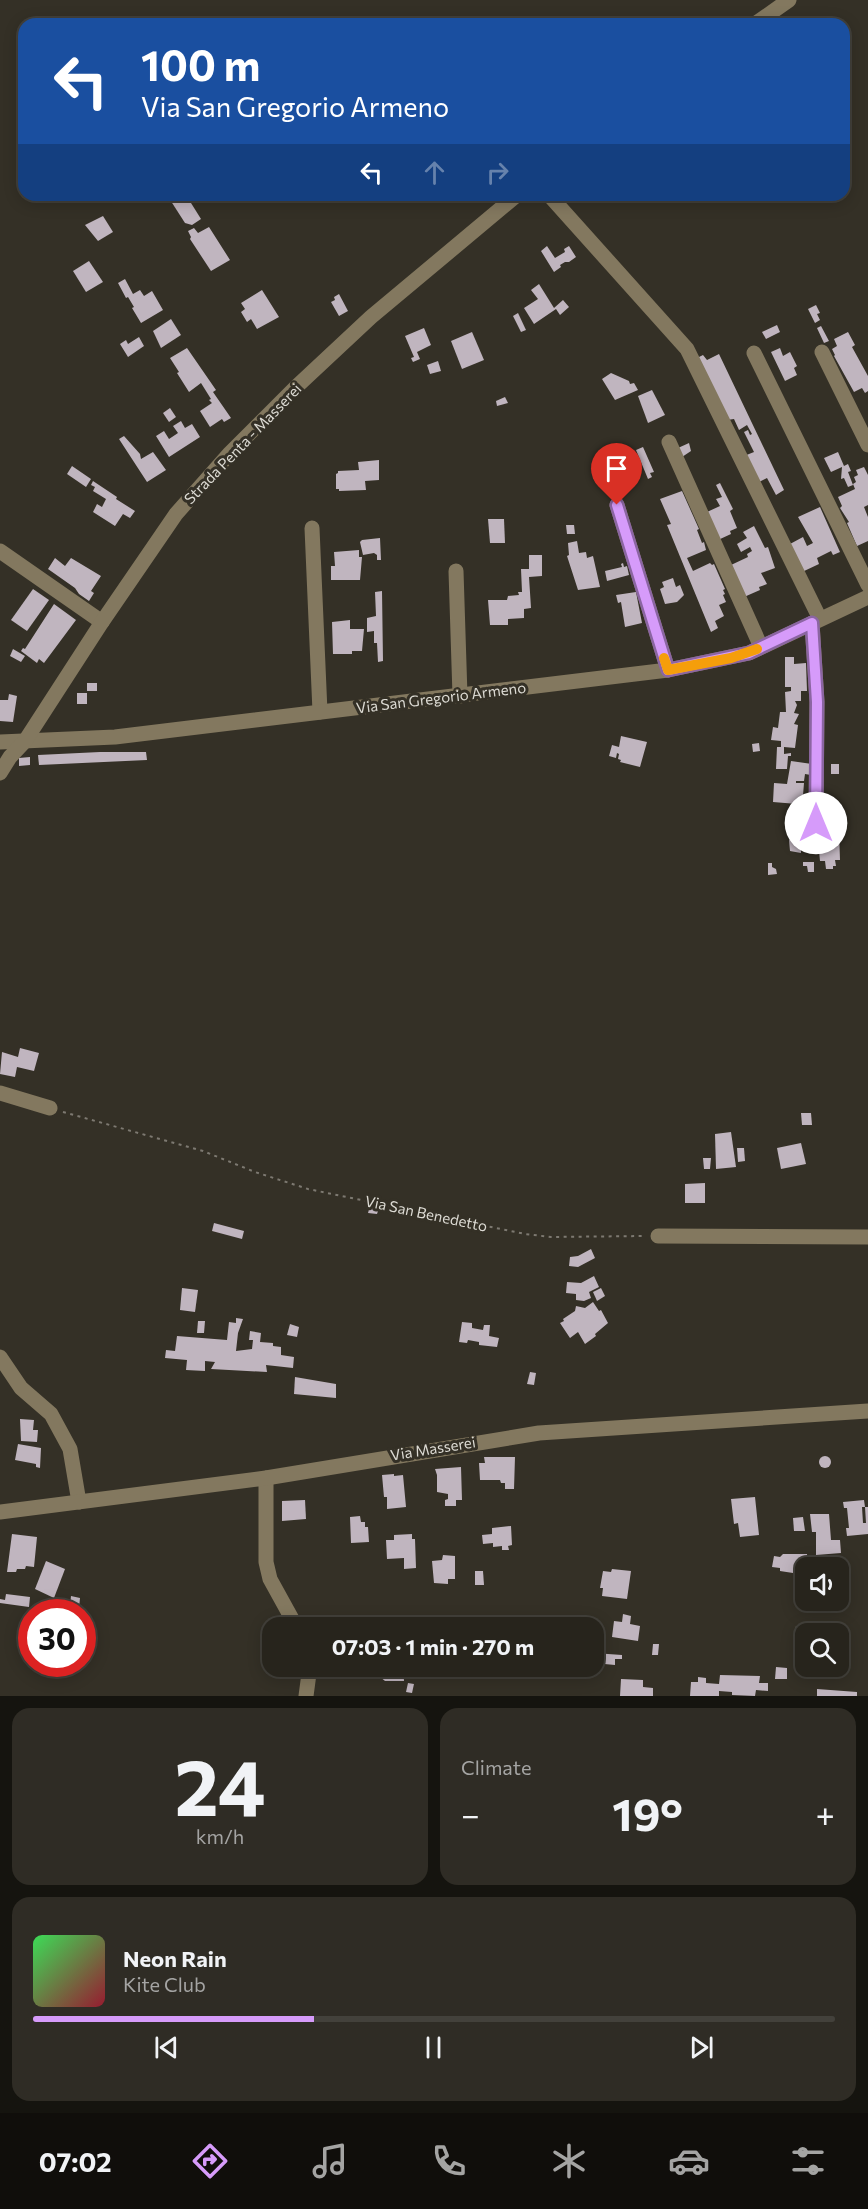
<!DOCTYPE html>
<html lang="en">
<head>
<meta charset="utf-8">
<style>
  body { margin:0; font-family:Commissioner,sans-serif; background:#2f2c25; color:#f1f3f6; height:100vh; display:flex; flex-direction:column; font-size:22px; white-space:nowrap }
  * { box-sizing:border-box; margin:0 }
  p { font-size:20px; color:#a4a4a3 }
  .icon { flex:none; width:33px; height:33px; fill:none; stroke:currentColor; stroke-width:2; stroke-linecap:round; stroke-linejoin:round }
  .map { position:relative; height:1696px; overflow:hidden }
  .sheet { display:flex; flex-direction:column; gap:12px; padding:12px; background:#15140f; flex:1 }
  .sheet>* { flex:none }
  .top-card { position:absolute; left:18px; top:18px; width:832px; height:183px; border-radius:18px; box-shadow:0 3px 15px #0003,0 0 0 2px #43413b; background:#1a4fa0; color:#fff; overflow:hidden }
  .fabs { position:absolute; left:795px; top:1557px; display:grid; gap:12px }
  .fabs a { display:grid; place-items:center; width:54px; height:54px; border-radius:12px; background:#27241c; box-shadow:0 3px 15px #0003,0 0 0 2px #43413b; font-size:30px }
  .speed { position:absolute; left:18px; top:1599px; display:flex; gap:12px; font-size:30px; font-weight:700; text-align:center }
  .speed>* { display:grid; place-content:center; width:78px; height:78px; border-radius:50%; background:#27241c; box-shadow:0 3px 15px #0003,0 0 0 2px #43413b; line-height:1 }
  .speed .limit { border:9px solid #d22; background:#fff; color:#111 }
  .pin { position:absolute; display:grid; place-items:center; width:51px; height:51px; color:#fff; margin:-62px -26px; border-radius:50% 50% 50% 0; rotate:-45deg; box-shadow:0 0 6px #0007 }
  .pin .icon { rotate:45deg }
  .me { position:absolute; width:66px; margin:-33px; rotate:0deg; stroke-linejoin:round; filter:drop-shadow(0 0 4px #0008) }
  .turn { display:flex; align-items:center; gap:21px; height:126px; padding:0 24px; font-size:27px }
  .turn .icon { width:78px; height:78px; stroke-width:2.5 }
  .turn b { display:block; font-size:42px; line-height:51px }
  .lanes { display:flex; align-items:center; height:57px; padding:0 24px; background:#0003; justify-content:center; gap:30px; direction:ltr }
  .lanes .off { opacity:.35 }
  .big { font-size:45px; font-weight:700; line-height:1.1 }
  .sheet .widget { flex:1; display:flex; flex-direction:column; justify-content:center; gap:9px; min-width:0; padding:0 21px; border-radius:18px; background:#2f2c25 }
  .sheet .dial { align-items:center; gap:0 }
  .dial b { font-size:78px; line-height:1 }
  .song { display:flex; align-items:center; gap:18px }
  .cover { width:72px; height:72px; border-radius:9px; background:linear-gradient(135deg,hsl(130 70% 55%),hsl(350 70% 35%)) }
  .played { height:6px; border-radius:3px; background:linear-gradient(90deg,#d69bfa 35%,#43413b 35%) }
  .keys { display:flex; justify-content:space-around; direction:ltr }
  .heat { display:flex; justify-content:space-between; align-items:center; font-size:33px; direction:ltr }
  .sheet .tiles { flex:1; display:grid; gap:12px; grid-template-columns:1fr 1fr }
  .widget:last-child { grid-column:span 2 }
  .trip { position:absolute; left:262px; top:1617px; width:342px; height:60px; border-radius:18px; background:#27241c; box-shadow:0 3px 15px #0003,0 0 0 2px #43413b; font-weight:700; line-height:60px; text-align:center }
  .tab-bar { display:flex; height:96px; justify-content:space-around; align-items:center; background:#100e0b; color:#a4a4a3 }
  .tab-bar .icon { width:42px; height:42px }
  .tab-bar .on { color:#d69bfa }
  .tab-bar b { font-size:27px; color:#f1f3f6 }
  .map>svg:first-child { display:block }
  .building { fill:#c0b5bf }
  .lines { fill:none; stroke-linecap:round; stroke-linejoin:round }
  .path { stroke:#7d7971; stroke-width:2; stroke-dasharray:3 4.5; stroke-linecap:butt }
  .minor { stroke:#83785f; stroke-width:15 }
  .route-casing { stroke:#8b65a2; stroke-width:15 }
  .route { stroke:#d69bfa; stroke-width:10 }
  .slow { stroke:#f59e0b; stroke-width:10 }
  .labels { text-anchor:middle; stroke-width:6; stroke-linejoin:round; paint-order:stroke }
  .street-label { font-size:15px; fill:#dcdad3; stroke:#343026 }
</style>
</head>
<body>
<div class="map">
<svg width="868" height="1696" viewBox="0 0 868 1696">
  <rect width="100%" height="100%" fill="#343026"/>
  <!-- building -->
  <g class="building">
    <polygon points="167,195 186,195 201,219 192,225 185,223"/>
    <polygon points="103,216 113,232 98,241 85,225"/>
    <polygon points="209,227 230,260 211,271 190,239 191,237 188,231 194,228 198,233"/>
    <polygon points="547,246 555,258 565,252 564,249 569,246 576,257 569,262 565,262 560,265 561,267 554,272 541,251"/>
    <polygon points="89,261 103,282 86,292 73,271"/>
    <polygon points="125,279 133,294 140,290 144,296 152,291 163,310 141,323 132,308 134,307 128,297 126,298 118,283"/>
    <polygon points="539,284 554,308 563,300 569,307 560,315 556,309 534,324 524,308 538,299 531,290"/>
    <polygon points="262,290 279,317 257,329 251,319 247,322 241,312 245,309 241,303"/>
    <polygon points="339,294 348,311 339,316 331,302 335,300 334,297"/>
    <polygon points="816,305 820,313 817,314 820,320 815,323 808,309"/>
    <polygon points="518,313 526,330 521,332 513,316"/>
    <polygon points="171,319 181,335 161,348 153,331"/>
    <polygon points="777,325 780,332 766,339 762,332"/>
    <polygon points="821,326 829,341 824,343 817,328"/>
    <polygon points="424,328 431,345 417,352 420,359 413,362 411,358 414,357 405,336"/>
    <polygon points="472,332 484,360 462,369 451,341"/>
    <polygon points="848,332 855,345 852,347 868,376 868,391 865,393 862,388 854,392 834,356 835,355 832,349 837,346 834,339"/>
    <polygon points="139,337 144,346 128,357 120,344 126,340 128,344"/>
    <polygon points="187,348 216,390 213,392 231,418 224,422 222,419 210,427 200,411 212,403 209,400 211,399 201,383 189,392 177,373 179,372 170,358"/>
    <polygon points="780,348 783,356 790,352 797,366 794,368 797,375 785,381 771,352"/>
    <polygon points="719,354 784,490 776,495 767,478 757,483 744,456 754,452 744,432 748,430 750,435 752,434 747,425 739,430 734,419 727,420 697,358 703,355 707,360"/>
    <polygon points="438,361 441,371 430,374 427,365"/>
    <polygon points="611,373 629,381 630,384 634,383 638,390 615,400 602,379"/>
    <polygon points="652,390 665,415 648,423 638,396"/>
    <polygon points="505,397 508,403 497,406 496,401"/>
    <polygon points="170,408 176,417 169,422 163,413"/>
    <polygon points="181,421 185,428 192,424 200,437 169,457 156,436 164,431 169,439 178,433 173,426"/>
    <polygon points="124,436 140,454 141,459 153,452 166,470 147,482 119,439"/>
    <polygon points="689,443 691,451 682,457 678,448"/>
    <polygon points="643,447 654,472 650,473 652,477 648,479 636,450"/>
    <polygon points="838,452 844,466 848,464 851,471 848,472 853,485 848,487 844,478 841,479 842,467 831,472 824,458"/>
    <polygon points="379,460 379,480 365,481 366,490 339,491 339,489 336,489 336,474 338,473 338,471 359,470 358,462"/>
    <polygon points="72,466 91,479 86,487 67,474"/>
    <polygon points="864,467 868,475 868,505 864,507 868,517 868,541 857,546 847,523 849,522 840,508 842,506 838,497 855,489 853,484 856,482 854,477 858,475 856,470"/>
    <polygon points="93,481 117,497 116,499 135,511 130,518 123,514 115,526 93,512 97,504 102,507 106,499 93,491 95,487 91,485"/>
    <polygon points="720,483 733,509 730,511 737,528 730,531 731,534 718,540 707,512 720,506 716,499 722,497 716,485"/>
    <polygon points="682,491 699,529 697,530 702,543 704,542 706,550 687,558 693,571 710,563 712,565 714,564 725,589 723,590 725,594 723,595 726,602 719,605 724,616 715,621 718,628 711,632 667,525 671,524 660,499"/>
    <polygon points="820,507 840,552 833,555 831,551 817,558 819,564 802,572 790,544 803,537 807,546 813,543 798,517"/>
    <polygon points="488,519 504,519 505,543 490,543"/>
    <polygon points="566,525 574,525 575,534 567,534"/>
    <polygon points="754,526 765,548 768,547 775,568 761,573 767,584 759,587 760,590 744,597 731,565 748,557 747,554 752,551 750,547 741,552 737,544 747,538 743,532"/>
    <polygon points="380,538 381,560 377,560 377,555 374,553 363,555 360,542 362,540"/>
    <polygon points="577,541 579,553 586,552 587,558 593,556 600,587 578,590 567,556 569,555 568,543"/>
    <polygon points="359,550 359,557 362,557 360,580 331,580 331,566 335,566 334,552"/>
    <polygon points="529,555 542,555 542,576 529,577 531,608 524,609 524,618 508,619 508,625 490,625 488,600 507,600 508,596 519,595 518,592 522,592 521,569 529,569"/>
    <polygon points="55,558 65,566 71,558 101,576 91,591 94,593 89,601 79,594 75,588 48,569"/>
    <polygon points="623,563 624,567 627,566 629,575 607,581 605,571 622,567 621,564"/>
    <polygon points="673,578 676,587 680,585 684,595 677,602 665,604 660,589 664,587 662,582"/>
    <polygon points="33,589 49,600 27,631 11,620"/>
    <polygon points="382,591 383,661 378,662 377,643 374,643 374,631 367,632 367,618 376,616 375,592"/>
    <polygon points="636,592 642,623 625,627 621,602 618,603 616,595"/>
    <polygon points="54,604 76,620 44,663 39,659 37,663 21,651 23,648 25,649"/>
    <polygon points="350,620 350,629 364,629 362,651 352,651 352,654 333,654 332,622"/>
    <polygon points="13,649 25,656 21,662 10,656"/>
    <polygon points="785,657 794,657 794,664 806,663 807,691 801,691 801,701 795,701 797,705 794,713 799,714 794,724 798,725 795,748 784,747 784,754 791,753 791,756 788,756 787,769 776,769 777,747 781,747 781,741 771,740 773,727 778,728 780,712 786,712 785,692 791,691 791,687 785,687"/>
    <rect x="87" y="683" width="10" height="8"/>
    <rect x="77" y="693" width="10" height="11"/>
    <polygon points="9,694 17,696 13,722 0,721 0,700 8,700"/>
    <polygon points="621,736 647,742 640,767 620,762 621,760 618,759 619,754 617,753 616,758 609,756 612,745 619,747"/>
    <polygon points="759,743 760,751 753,752 752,744"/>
    <polygon points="100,752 146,752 147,760 39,765 38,755"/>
    <polygon points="30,757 30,765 19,766 19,758"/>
    <polygon points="791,761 812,764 811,775 805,774 804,781 796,781 796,783 804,783 802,808 797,808 797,804 773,802 774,783 787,784"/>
    <rect x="831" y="764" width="8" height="10"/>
    <polygon points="839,831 840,860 835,860 836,866 833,866 833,869 826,869 825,861 820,861 819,851 823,850 822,832"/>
    <polygon points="789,840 801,842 801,853 790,851"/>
    <polygon points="803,862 814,862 814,872 808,872 807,866 803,866"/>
    <polygon points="768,863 772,863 772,867 776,869 777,874 768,875"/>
    <polygon points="20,1048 39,1053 34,1071 17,1067 15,1077 0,1074 2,1052 18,1057"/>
    <polygon points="801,1113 811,1113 812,1125 802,1125"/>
    <polygon points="731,1132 736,1167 716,1169 715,1134"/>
    <polygon points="801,1143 806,1164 781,1169 777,1148"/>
    <polygon points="737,1148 744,1148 745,1161 738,1162"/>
    <polygon points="703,1158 711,1158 710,1169 704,1169"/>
    <polygon points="705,1183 705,1203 685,1203 685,1184"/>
    <polygon points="370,1206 379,1208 377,1214 368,1213"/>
    <polygon points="214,1223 244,1231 242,1239 212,1231"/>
    <polygon points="591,1249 595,1258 578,1267 569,1266 570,1257 578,1256"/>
    <polygon points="594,1276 599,1287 589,1292 591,1298 584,1301 576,1300 576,1294 566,1293 567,1282 581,1283"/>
    <polygon points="182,1288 198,1290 195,1312 180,1310"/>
    <polygon points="601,1288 605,1296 597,1301 593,1292"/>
    <polygon points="593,1302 599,1311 601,1310 608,1323 595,1334 596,1336 585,1344 578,1332 570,1338 560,1323 564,1321 563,1319 575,1311 576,1306 585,1308"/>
    <polygon points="236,1318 243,1319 238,1333 236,1351 252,1349 253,1340 249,1340 250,1331 261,1333 260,1342 273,1343 273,1346 281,1347 281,1355 294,1357 293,1368 266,1365 267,1372 211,1369 215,1362 205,1361 205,1371 186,1370 187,1360 165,1358 166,1350 175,1351 177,1336 227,1340 229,1322 236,1323"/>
    <polygon points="198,1321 205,1321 204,1333 197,1333"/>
    <polygon points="462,1322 472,1323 472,1328 483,1330 484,1325 490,1325 489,1336 499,1338 497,1347 479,1345 479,1342 468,1340 467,1343 459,1342"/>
    <polygon points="290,1324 299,1327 297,1337 287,1335"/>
    <polygon points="530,1372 536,1373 534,1385 527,1384"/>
    <polygon points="295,1377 336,1384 336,1398 294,1394"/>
    <polygon points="20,1419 34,1420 33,1430 38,1430 37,1442 21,1441"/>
    <polygon points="18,1444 41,1448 40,1468 36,1467 36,1464 15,1460"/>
    <circle cx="825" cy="1462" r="6"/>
    <polygon points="484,1457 515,1457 514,1489 505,1489 505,1483 501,1483 500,1480 480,1480 479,1463 485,1463"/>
    <polygon points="461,1467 462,1500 456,1500 456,1506 445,1506 445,1500 448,1499 448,1494 437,1492 437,1475 435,1469"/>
    <polygon points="394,1474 394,1476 403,1475 406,1507 387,1509 387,1497 384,1497 382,1475"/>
    <polygon points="755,1497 759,1535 740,1537 738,1523 734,1524 731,1499"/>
    <polygon points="305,1500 306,1519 282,1521 282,1501"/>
    <polygon points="864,1500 865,1507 862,1507 863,1523 866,1523 865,1507 868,1507 868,1534 847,1536 846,1528 849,1528 847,1508 844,1508 843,1502"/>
    <polygon points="810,1514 829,1514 831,1540 840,1540 841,1553 816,1555 816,1532 812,1532"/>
    <polygon points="360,1516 361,1522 365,1522 365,1527 368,1527 369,1542 351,1543 350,1517"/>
    <polygon points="803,1517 805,1531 794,1531 793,1518"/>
    <polygon points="511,1526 512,1545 508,1546 509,1550 502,1550 502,1546 493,1547 493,1543 483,1544 482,1535 492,1534 492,1528"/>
    <polygon points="12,1534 37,1537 34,1567 26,1566 25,1569 17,1569 16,1572 7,1572"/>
    <polygon points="412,1534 412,1539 415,1539 416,1568 404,1569 404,1558 387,1559 386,1540 394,1540 394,1535"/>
    <polygon points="783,1554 807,1554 808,1568 806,1568 806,1575 780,1571 780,1568 772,1567 774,1556 780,1557"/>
    <polygon points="443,1555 455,1556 455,1579 448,1579 448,1584 434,1583 432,1561 442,1560"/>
    <polygon points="46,1561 65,1569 54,1598 35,1589"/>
    <polygon points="831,1562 832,1568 814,1568 814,1564"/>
    <polygon points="612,1569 631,1571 627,1599 602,1596 603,1588 600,1588 603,1571 611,1572"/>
    <polygon points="475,1571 483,1571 484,1585 475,1585"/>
    <polygon points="6,1594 30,1597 29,1607 0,1603 0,1599 5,1600"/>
    <polygon points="71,1596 80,1598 79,1608 70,1606"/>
    <polygon points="623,1614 631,1616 630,1624 640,1626 638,1641 612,1637 614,1621 622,1622"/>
    <polygon points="796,1626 809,1628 808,1633 795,1631"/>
    <polygon points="653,1644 659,1644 658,1655 652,1655"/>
    <polygon points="594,1653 622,1655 622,1659 615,1659 615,1665 594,1663"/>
    <polygon points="379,1666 403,1666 404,1681 385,1681 380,1677"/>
    <polygon points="776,1667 787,1668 787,1679 775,1679"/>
    <polygon points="720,1675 760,1676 759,1683 768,1683 768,1691 756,1690 755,1696 732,1695 732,1692 719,1691 719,1696 690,1696 691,1682 698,1682 698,1677 706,1678 706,1683 719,1684"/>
    <polygon points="621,1679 643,1680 643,1687 653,1688 653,1696 620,1696"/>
    <polygon points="408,1683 414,1684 412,1693 406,1692"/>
    <polygon points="817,1689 857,1692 857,1696 817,1696"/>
  </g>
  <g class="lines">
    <!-- path -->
    <polyline class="path" points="63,1112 203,1151 255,1172 308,1189 525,1234 551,1237 644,1236"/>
    <!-- minor -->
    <g class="minor">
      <polyline points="755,24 789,0"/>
      <polyline points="549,195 687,349 820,619"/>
      <polyline points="822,352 868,445"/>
      <polyline points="754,353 868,585"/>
      <polyline points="669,442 761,647"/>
      <polyline points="617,505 668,670"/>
      <polyline points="312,528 320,712"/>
      <polyline points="0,551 102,622"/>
      <polyline points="456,571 460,696"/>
      <polyline points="812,623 817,702 816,823"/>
      <polyline points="0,742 115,737 668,670 749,653 868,597"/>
      <polyline points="0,773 10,757 25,741 102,622 176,514 230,453 295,388 371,317 517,195"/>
      <polyline points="0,1093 50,1108"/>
      <polyline points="658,1236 868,1237"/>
      <polyline points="0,1357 21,1388 51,1414 70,1449 79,1502"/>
      <polyline points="266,1478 266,1562 270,1579 297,1628"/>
      <polyline points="0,1512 266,1478 539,1433 868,1411"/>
      <polyline points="306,1696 310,1666"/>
    </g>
  </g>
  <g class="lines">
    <defs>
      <polyline id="route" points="617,505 668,670 749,653 812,623 817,702 816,823"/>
    </defs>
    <!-- route casing -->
    <use href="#route" class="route-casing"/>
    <!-- route -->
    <use href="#route" class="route"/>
    <!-- slow -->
    <polyline class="slow" points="664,658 668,670 731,658 757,649"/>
  </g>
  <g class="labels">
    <!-- street labels -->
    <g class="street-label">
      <text transform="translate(243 444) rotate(-46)" y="5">Strada Penta - Masserei</text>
      <text transform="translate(441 698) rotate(-7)" y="5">Via San Gregorio Armeno</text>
      <text transform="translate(426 1214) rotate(12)" y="5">Via San Benedetto</text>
      <text transform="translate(433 1449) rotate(-9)" y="5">Via Masserei</text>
    </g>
  </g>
</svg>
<div class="fabs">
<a><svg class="icon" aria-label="sound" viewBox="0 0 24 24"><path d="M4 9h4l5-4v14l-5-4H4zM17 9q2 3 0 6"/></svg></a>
<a><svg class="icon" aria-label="search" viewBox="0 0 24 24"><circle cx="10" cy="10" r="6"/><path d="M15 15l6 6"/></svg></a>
</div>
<div class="speed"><div class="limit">30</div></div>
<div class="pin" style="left:617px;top:505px;background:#d93025"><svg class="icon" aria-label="arrive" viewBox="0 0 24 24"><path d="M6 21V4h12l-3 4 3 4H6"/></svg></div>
<svg class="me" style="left:816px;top:823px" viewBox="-20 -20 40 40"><circle r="19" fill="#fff"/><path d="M0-13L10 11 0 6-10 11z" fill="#d69bfa"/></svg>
<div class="trip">07:03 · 1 min · 270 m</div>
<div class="top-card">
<div class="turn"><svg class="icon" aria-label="left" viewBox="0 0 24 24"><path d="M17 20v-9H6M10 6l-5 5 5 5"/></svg><div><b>100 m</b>Via San Gregorio Armeno</div></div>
<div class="lanes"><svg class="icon" aria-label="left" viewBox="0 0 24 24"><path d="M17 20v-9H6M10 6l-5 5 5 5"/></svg><svg class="icon off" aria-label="ahead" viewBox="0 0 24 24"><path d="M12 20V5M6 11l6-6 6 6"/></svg><svg class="icon off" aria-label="right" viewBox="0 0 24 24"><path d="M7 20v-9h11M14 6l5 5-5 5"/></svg></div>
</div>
</div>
<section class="sheet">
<div class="tiles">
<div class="widget dial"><b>24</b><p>km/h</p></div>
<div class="widget"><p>Climate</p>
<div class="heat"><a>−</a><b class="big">19°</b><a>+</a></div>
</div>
<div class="widget">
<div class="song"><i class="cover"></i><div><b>Neon Rain</b><p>Kite Club</p></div></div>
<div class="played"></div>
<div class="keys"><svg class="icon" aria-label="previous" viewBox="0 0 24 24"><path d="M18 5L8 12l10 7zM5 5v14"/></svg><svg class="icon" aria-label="pause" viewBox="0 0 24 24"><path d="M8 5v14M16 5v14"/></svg><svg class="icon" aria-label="next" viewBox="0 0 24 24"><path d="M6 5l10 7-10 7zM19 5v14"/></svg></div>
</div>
</div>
</section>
<nav class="tab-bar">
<b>07:02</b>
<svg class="icon on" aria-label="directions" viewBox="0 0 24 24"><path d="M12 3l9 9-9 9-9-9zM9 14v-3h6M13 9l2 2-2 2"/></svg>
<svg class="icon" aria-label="music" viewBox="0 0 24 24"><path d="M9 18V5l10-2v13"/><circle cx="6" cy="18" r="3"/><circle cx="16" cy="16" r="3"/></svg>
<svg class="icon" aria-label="phone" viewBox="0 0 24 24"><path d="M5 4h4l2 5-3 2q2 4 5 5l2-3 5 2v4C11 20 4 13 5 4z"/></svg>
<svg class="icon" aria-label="climate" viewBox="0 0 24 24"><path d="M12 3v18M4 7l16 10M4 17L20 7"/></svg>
<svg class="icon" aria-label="car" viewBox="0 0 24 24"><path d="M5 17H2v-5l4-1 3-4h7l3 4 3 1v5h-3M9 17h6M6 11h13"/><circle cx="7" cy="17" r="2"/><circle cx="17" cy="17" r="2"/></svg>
<svg class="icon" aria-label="filters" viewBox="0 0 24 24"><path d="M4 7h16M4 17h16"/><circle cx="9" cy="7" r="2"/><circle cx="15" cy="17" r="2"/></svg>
</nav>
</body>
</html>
